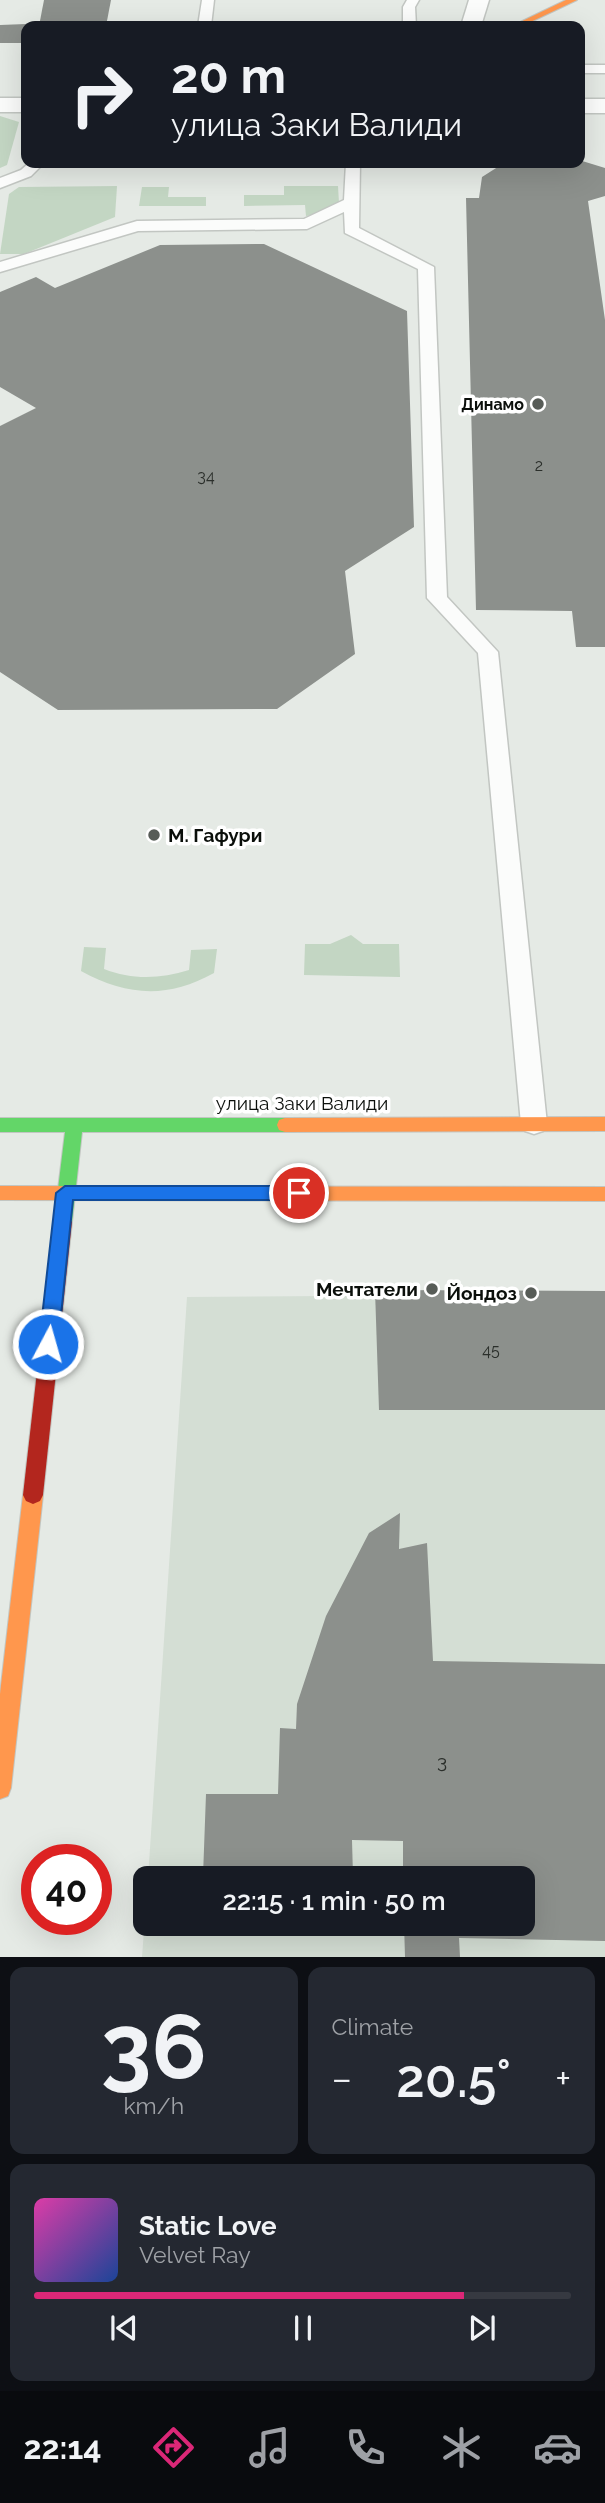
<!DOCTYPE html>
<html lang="en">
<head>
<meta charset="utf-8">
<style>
  body { margin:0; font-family:Raleway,sans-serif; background:#242831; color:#f1f3f6; height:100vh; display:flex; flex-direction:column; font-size:26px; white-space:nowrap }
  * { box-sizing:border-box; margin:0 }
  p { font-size:23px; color:#9ea1a6 }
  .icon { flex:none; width:38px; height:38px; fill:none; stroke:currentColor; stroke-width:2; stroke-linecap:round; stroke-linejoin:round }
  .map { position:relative; height:1957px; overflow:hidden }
  .details { display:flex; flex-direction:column; gap:10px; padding:10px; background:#0d0f14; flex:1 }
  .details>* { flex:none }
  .banner { position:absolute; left:21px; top:21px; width:564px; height:147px; border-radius:14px; box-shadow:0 7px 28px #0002; background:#171b24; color:#f1f3f6; overflow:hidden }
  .speed { position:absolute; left:21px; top:1844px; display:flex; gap:14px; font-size:35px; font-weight:700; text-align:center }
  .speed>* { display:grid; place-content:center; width:91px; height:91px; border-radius:50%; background:#171b24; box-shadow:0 7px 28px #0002; line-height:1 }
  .speed .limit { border:10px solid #d22; background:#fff; color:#111 }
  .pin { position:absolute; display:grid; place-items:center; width:60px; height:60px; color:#fff; margin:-30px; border:4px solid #fff; border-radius:50%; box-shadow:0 2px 7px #0007 }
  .me { position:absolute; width:77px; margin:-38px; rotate:6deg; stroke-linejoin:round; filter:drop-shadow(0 0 5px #0008) }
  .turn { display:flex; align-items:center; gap:24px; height:147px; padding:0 35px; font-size:32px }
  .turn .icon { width:91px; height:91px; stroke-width:2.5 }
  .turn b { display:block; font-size:49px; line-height:60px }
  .big { font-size:52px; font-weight:600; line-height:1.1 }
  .details .widget { flex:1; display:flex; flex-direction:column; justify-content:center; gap:10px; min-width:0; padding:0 24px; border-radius:14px; background:#242831 }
  .details .dial { align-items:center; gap:0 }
  .dial b { font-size:91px; line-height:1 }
  .song { display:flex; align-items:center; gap:21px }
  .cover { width:84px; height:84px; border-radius:10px; background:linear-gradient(135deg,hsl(320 70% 55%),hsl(220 70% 35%)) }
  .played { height:7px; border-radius:4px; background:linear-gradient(90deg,#db2777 80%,#363941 80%) }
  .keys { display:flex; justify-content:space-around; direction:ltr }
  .heat { display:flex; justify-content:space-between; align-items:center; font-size:38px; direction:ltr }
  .details .tiles { flex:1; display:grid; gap:10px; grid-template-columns:1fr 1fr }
  .widget:last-child { grid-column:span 2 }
  .trip { position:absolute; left:133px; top:1866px; width:402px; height:70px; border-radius:14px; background:#171b24; box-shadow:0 7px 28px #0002; font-weight:600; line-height:70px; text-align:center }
  .tab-bar { display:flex; height:112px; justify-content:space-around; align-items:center; background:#090b0e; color:#9ea1a6 }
  .tab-bar .icon { width:49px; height:49px }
  .tab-bar .selected { color:#db2777 }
  .tab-bar b { font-size:32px; color:#f1f3f6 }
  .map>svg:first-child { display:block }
  .built { fill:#d4ded4 }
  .green { fill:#c3d6c3 }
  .building { fill:#8c908c }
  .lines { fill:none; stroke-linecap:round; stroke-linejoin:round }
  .lane-casing { stroke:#c2c6c2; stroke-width:3 }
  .street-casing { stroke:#c2c6c2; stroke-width:3 }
  .fast-casing { stroke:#c2c6c2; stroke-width:2 }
  .slow-casing { stroke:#c2c6c2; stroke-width:2 }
  .jam-casing { stroke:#c2c6c2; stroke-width:2 }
  .lane { fill:#fbfcfb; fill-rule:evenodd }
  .street { fill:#fbfcfb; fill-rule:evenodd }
  .fast { fill:#63d668; fill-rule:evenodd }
  .slow { fill:#ff974d; fill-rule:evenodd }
  .jam { fill:#b3261e; fill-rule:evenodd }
  .route { fill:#1a73e8; stroke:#114b97; stroke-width:2 }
  .poi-dot { fill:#575c57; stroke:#fff; stroke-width:2.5 }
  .labels { text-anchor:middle; stroke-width:7; stroke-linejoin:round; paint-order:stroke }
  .far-poi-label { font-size:16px; font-weight:bold; fill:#0b0f0b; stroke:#fff; text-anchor:end }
  .number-label { font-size:16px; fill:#2b2f2b }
  .poi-label { font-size:19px; font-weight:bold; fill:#0b0f0b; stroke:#fff; text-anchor:end }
  .street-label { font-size:19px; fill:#0b0f0b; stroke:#fff }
  .near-number-label { font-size:19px; fill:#2b2f2b }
</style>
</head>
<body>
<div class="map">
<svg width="605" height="1957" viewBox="0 0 605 1957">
  <rect width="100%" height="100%" fill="#e5eae5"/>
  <!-- built -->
  <polygon class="built" points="605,1294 605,1957 142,1957 145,1916 145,1923 523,1923 523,1878 148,1878 187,1297"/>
  <!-- green -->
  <g class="green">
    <polygon points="0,116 19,122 7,165 0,168"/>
    <polygon points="117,186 115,217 24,254 0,254 9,194 19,187"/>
    <polygon points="284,186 338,186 339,203 320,214 306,216 305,205 244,206 244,195 284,195"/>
    <polygon points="142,187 169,187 168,197 206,197 206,206 139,206"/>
    <polygon points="351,935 363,944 399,944 400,977 304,975 305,944 330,944"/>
    <path d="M84,947L106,948L104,969C132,980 160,979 189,970L191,950L217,949L214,973C167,999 127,996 81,971Z"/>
  </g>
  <!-- building -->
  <g class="building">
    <polygon points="44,0 111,0 106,26 39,26"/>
    <polygon points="26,24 26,43 0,43 0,25"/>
    <polygon points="579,160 605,168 605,196 588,201 605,320 605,647 576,647 572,611 476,610 466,198 479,198 482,177 504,163 579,163"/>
    <polygon points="264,244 407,311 414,527 345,571 355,654 277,709 58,710 0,672 0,426 36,408 0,387 0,292 36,277 55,288 160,245"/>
    <polygon points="375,1290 605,1291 605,1410 379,1410"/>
    <polygon points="400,1513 399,1549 427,1543 433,1661 605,1664 605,1941 459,1938 460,1957 405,1957 404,1923 523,1923 523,1878 403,1878 403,1841 352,1840 353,1876 203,1876 206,1794 278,1794 280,1728 296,1729 297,1704 326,1616 369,1533"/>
  </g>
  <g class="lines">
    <defs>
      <g id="lane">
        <polygon points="202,0 214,0 211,26 198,26"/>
        <polygon points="407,0 419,0 415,7 416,26 403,26 403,7"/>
        <rect x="579" y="65" width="26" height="8"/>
        <polygon points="29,163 44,163 31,176 0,188 0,178 21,170"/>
        <polygon points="346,163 360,163 359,228 434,267 447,597 498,652 547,1124 543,1131 534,1134 525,1131 521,1124 478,653 427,598 418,269 345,233 344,212 307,229 138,231 0,272 0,262 137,221 304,219 344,200"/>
      </g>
      <g id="street">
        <polygon points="469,0 489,0 481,26 461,26"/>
        <rect x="0" y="98" width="26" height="14"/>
        <rect x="579" y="99" width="26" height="14"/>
      </g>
      <polygon id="fast" points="0,1118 285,1118 291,1120 293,1125 291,1130 285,1132 82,1132 72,1222 69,1227 63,1229 57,1227 54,1222 65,1132 0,1132"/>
      <g id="slow">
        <polygon points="566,0 577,0 522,26 512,26"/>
        <polygon points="605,1117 605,1131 285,1132 279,1130 277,1125 279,1120 285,1118"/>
        <polygon points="0,1186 605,1187 605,1201 0,1200"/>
        <polygon points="33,1486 40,1489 43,1495 11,1788 8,1796 0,1799 0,1694 23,1495 26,1489"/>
      </g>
      <polygon id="jam" points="63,1215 69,1217 72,1222 43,1495 40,1501 33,1504 26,1501 23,1495 54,1222 57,1217"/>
    </defs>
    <!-- lane casing -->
    <use href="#lane" class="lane-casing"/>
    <!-- street casing -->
    <use href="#street" class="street-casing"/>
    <!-- fast casing -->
    <use href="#fast" class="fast-casing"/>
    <!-- slow casing -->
    <use href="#slow" class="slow-casing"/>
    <!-- jam casing -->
    <use href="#jam" class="jam-casing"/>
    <!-- lane -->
    <use href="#lane" class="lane"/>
    <!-- street -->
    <use href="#street" class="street"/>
    <!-- fast -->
    <use href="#fast" class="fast"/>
    <!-- slow -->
    <use href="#slow" class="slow"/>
    <!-- jam -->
    <use href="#jam" class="jam"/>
  </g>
  <!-- route -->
  <polygon class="route" points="65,1186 299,1186 307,1193 299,1200 73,1200 58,1344 55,1349 42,1349 39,1344 56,1193"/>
  <!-- markers -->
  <g class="poi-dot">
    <circle cx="538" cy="404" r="7"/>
    <circle cx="154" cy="835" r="7"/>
    <circle cx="432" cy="1289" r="7"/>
    <circle cx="531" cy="1293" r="7"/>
  </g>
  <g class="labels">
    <!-- far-poi labels -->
    <g class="far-poi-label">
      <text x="524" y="410">Динамо</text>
    </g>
    <!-- number labels -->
    <g class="number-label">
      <text x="539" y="471">2</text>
      <text x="206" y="482">34</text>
      <text x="491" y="1356">45</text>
    </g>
    <!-- poi labels -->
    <g class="poi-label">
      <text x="168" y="842" text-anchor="start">М. Гафури</text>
      <text x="418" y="1296">Мечтатели</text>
      <text x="517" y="1300">Йондоз</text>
    </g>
    <!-- street labels -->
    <g class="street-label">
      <text x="302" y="1110">улица Заки Валиди</text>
    </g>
    <!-- near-number labels -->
    <g class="near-number-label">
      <text x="442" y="1768">3</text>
    </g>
  </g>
</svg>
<div class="speed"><div class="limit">40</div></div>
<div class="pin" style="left:299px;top:1193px;background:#d93025"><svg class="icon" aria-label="arrive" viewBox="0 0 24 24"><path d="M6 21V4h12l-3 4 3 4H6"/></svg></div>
<svg class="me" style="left:48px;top:1344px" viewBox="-20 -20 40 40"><circle r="17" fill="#1a73e8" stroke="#fff" stroke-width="3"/><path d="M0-11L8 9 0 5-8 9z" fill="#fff"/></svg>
<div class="trip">22:15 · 1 min · 50 m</div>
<div class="banner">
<div class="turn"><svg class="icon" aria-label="right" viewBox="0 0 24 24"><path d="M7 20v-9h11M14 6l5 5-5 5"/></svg><div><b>20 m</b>улица Заки Валиди</div></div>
</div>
</div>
<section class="details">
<div class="tiles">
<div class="widget dial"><b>36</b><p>km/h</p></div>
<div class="widget"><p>Climate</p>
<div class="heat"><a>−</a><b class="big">20.5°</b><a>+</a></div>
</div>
<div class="widget">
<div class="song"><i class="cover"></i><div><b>Static Love</b><p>Velvet Ray</p></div></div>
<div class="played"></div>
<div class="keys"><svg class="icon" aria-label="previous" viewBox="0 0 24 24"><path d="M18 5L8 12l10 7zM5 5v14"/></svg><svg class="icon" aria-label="pause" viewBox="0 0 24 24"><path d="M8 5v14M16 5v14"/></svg><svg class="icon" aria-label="next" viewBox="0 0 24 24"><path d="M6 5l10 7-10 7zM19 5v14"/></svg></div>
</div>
</div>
</section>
<nav class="tab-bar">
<b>22:14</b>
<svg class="icon selected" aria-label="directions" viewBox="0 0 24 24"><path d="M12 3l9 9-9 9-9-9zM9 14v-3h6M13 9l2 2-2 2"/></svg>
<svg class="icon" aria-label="music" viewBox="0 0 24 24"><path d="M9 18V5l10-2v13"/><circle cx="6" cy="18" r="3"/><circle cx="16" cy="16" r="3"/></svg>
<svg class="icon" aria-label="phone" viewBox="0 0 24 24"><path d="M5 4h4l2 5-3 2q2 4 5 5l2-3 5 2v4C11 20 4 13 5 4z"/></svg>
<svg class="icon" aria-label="climate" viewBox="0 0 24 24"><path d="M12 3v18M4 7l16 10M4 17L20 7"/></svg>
<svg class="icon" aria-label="car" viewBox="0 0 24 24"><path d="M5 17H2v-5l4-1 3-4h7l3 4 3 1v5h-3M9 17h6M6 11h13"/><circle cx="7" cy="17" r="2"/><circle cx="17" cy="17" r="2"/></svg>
</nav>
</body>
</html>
